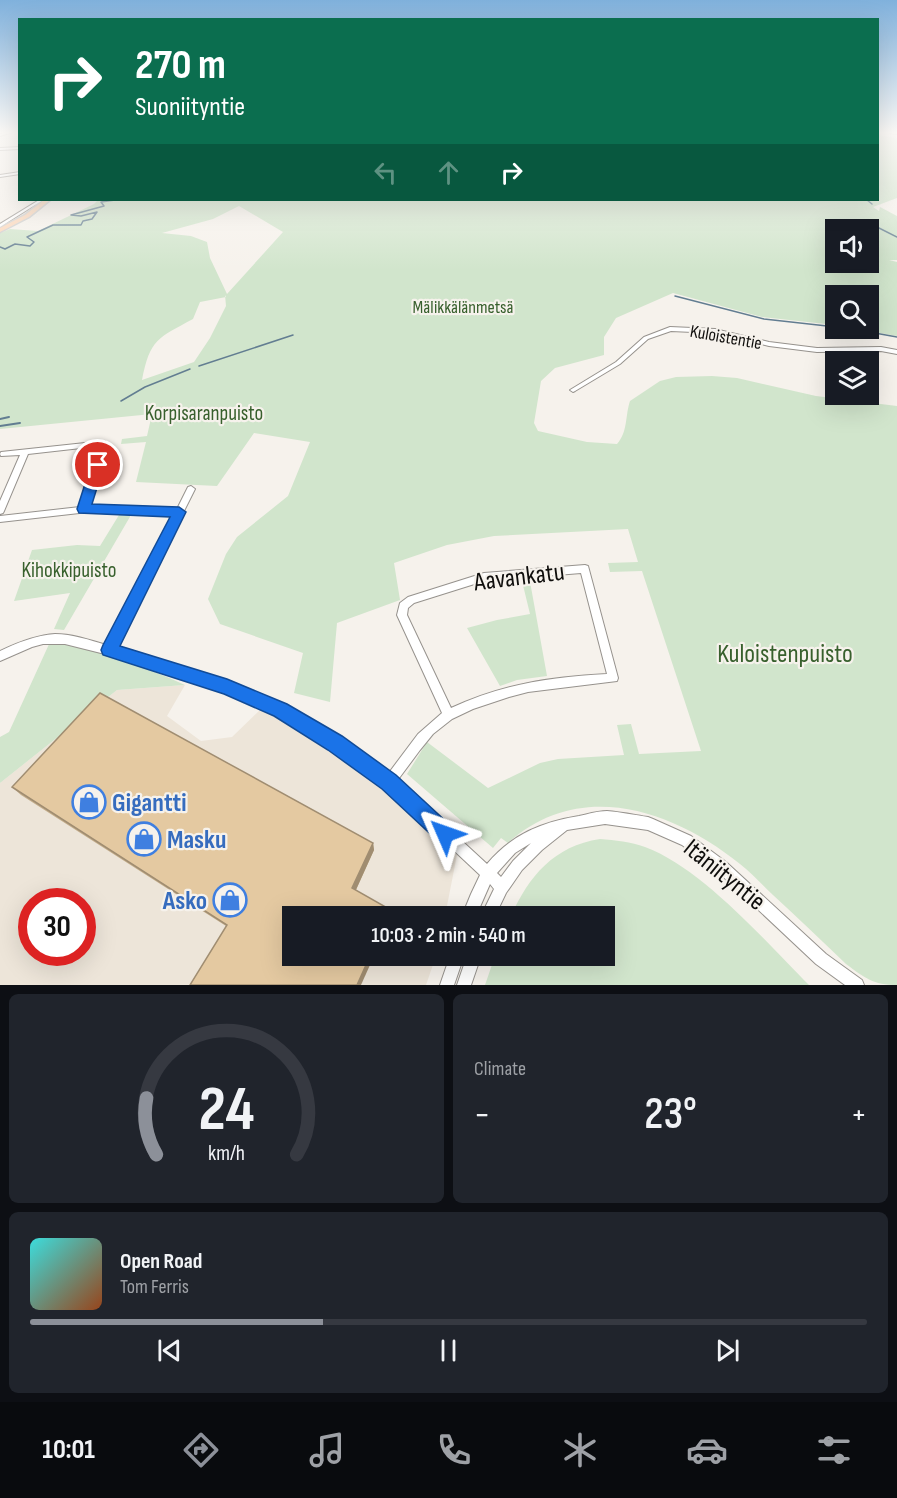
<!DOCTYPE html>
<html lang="en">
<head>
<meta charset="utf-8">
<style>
  body { margin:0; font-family:"Sofia Sans Condensed",sans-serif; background:#20242c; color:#f1f3f6; height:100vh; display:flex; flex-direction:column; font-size:22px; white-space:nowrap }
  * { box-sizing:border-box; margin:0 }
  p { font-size:20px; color:#9ea1a6 }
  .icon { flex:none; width:33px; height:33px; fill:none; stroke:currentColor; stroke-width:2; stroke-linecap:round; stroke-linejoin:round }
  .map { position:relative; height:985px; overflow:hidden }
  .details { display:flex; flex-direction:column; gap:9px; padding:9px; background:#0d0f14; flex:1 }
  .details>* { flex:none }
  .hud { position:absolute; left:18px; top:18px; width:861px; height:183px; border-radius:0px; box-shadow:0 6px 24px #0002; background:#0b6e4f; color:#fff; overflow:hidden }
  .controls { position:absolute; left:825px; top:219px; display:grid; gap:12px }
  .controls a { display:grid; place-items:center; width:54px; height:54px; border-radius:0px; background:#171b24; box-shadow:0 6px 24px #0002; font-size:30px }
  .speed { position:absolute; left:18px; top:888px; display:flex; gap:12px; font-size:30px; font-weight:700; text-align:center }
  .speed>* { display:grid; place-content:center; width:78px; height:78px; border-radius:50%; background:#171b24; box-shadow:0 6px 24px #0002; line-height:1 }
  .speed .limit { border:9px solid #d22; background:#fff; color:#111 }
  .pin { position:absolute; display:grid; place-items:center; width:51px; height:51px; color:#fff; margin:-26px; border:3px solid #fff; border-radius:50%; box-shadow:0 2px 6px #0007 }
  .me { position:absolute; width:66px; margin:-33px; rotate:313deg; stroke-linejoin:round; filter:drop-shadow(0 0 4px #0008) }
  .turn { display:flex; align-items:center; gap:21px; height:126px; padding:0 18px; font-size:27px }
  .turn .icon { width:78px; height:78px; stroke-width:2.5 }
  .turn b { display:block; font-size:42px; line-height:51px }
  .lanes { display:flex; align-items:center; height:57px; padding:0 18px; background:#0003; justify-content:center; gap:30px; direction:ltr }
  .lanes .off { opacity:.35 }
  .big { font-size:45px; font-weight:600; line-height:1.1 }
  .details .widget { flex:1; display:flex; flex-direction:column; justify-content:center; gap:9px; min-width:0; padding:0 21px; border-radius:9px; background:#20242c }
  .details .dial { align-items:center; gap:0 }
  .dial svg { height:156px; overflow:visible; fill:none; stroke:#363941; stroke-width:7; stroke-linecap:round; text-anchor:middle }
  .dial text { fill:#f1f3f6; stroke:none }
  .song { display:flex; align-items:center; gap:18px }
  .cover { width:72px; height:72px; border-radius:9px; background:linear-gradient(135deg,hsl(180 70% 55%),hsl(20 70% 35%)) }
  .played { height:6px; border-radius:3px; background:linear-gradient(90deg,#8c9099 35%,#363941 35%) }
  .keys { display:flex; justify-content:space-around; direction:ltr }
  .heat { display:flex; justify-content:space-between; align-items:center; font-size:33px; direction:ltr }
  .details .tiles { flex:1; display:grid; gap:9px; grid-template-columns:1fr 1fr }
  .widget:last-child { grid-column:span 2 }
  .trip { position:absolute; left:282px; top:906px; width:333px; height:60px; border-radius:0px; background:#171b24; box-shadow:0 6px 24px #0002; font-weight:600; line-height:60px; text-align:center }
  .tab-bar { display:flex; height:96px; justify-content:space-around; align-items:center; background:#090b0e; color:#9ea1a6 }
  .tab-bar .icon { width:42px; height:42px }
  .tab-bar .on { color:#8c9099 }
  .tab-bar b { font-size:27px; color:#f1f3f6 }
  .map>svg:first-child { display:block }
  .built { fill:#ede5d9; fill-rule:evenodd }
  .green { fill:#d1e5cc; fill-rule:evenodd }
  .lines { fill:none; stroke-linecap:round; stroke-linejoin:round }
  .stream-far1 { stroke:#627d91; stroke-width:1.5 }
  .stream { stroke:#627d91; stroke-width:2 }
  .minor-casing { stroke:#96928d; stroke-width:2 }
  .major-casing { stroke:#cfcfce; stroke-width:3 }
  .minor { fill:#fff; fill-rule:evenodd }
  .major { fill:#fbd6b9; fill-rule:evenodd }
  .wall { fill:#c4ad8a }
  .shaded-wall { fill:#a08d71 }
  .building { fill:#e4c9a1; stroke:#a08d71; stroke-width:1.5 }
  .route { fill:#1a73e8; stroke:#114b97; stroke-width:1.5 }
  .labels { text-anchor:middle; stroke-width:4.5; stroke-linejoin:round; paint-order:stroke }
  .far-park-label { font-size:18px; fill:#38602d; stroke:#f6f2ec }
  .far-street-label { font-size:18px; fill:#0f0e0c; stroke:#f6f2ec }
  .park-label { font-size:21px; fill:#38602d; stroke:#f6f2ec }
  .near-street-label { font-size:26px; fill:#0f0e0c; stroke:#f6f2ec }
  .near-park-label { font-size:26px; fill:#38602d; stroke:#f6f2ec }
  .near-shop-label { font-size:26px; font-weight:bold; fill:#366cbe; stroke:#f6f2ec; text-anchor:start }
</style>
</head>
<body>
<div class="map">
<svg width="897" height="985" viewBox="0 0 897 985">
  <rect width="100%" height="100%" fill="#f6f2ec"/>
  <!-- built -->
  <path class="built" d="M185,685L167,716L201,741L232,737L261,709L316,740L358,769L400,803L457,855L445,916H292V956H436L426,985H0V783L117,690ZM32,902H82V952H32Z"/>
  <!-- green -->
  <g class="green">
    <path d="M878,135L897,138V198L873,207L879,211L880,207L897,216V260H889L897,262V336L857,329L868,328V296H836L835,325L762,317L673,293L616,318L604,337V355L555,368L541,381L534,423L538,431L587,442L617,444C628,432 625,416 630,401L660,381L676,377L712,376L737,378L816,396L897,406V985C873,985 865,978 846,964C822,941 798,918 773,895C762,885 752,873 740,864C673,810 580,778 508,843L501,838L493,848L407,774L427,742L488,788L540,763L558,759L624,755L617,725L631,724L639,754L701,751L642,571L610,572L608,563L638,562L628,529L494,536L447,545L394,563L400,600L337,623L330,702L294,693L303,653L220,624L208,599L226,554L237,537L288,496L310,442L254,433L217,486L136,482L146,442L121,444L122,439L147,436L152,414L0,429V233L10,229L38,231L94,204L98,200H878ZM239,206L283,232L227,294L210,258L207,242L191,236L162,233L213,219ZM836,230H868V262H836ZM225,295L226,306L210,338L194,362L142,380C150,339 158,338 193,319L200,302L226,297Z"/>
    <polygon points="119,515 131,515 64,630 54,629 70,593 14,601 32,550 77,545 100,546"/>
    <polygon points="529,576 547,676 517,680 500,686 467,628 497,620 530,614 521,577"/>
    <path d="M50,642C97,650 142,665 185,685L117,690L0,783V737L9,732Z"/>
    <path d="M600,839C615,840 631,842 645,847C702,868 766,942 809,985H485L495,956H604V916H511C529,876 554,846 600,839Z"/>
  </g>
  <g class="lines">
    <!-- stream-far1 -->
    <g class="stream-far1">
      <polyline points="98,200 105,200"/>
      <polyline points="867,200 872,204"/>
      <polyline points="877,227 897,237"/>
      <polyline points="0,247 5,249 15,244 30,246 34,242 27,237 53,225 81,225 83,221 92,219 97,212 81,216 71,215 104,206 101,202 115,200"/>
      <polyline points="675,296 764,319 836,327"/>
      <polyline points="847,328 897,337"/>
      <polyline points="199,366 293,335"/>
      <polyline points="121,401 145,387 190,369"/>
    </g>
    <!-- stream -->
    <g class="stream">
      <polyline points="0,419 9,417"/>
      <polyline points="0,426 20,423"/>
    </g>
    <defs>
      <g id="minor">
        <polygon points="7,132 13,132 0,136 0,134"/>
        <polygon points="889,132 897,132 897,134 890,133"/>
        <polygon points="20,147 20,149 0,150 0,148"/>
        <polygon points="20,172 20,174 0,177 0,175"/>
        <polygon points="39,200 43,200 0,227 0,224"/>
        <polygon points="670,327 715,329 769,342 817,348 881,347 897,350 897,354 881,351 817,352 769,346 715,333 671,331 648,339 620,364 575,391 573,392 570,390 616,362 644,337"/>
        <path d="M104,441L108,443L89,506L97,505L177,509L188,487L191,486L195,489L116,647C165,663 216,675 263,696C308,716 347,747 388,774L418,734L442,713L397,615L400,603L408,597L484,573L585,565L588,566L618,678L617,681L528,692L509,697L473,709L452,719L433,734L420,750L397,781L487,864C512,834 542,822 579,816C588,814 598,811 607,811C620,812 635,815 648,817L653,819L691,836L726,862L826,954L862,980L864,985H845L816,964L717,871L682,845L648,830L605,824L567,830L542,850L522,870L506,893L495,916H481L494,889L490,884L476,916H462L471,894L480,875L385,786L295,725L256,704L226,692L109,655L65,644H43L32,647L0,661V651C17,643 36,635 55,634C72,634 90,640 106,645L174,515L97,511L0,522V516L80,507L99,446L28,454L4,511L3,513L0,514V501L20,455L1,456L0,454L1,452ZM581,573L607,674C550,677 503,684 451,708L407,615L408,608L414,603L484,581ZM531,843L513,861L501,877L497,873L515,853Z"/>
        <polygon points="450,956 464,956 454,985 440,985"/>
        <polygon points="467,956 481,956 471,985 457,985"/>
      </g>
      <polygon id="major" points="44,200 50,200 29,217 0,232 0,228 25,215"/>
    </defs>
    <!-- minor casing -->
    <use href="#minor" class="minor-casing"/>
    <!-- major casing -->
    <use href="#major" class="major-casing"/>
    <!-- minor -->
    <use href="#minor" class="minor"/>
    <!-- major -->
    <use href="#major" class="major"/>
  </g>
  <!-- wall -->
  <polygon class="wall" points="12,787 373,843 374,850 356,890 392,916 292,916 226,926 21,795"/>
  <!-- shaded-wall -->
  <g class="shaded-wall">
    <polygon points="373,843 374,850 354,894 352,888"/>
    <polygon points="370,956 374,956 361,985 357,985"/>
  </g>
  <!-- building -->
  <polygon class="building" points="100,693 373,843 352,888 391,910 388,916 292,916 292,956 370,956 357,985 190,985 227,925 12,787"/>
  <!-- sky -->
  <linearGradient id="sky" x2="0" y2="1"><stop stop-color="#80b1dc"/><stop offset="0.49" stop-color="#fbf9f6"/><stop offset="1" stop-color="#fbf9f6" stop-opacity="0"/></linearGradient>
  <rect width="897" height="270" fill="url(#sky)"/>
  <!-- route -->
  <polygon class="route" points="98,461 104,465 92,504 179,507 186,512 120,646 227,679 287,704 342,736 396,775 452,827 455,834 452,841 445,844 438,841 382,789 328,750 274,716 224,694 103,655 101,650 103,645 170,517 79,513 77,509 91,465"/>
  <!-- icons -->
  <defs>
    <symbol id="shop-ring" viewBox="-11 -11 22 22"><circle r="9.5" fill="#f6f2ec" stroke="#3f7fe0" stroke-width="1.5"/><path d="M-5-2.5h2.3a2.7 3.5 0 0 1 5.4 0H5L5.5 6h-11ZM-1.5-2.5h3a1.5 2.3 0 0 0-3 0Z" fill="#3f7fe0"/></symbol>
  </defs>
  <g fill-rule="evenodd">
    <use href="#shop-ring" x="70" y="783" width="38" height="38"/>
    <use href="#shop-ring" x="125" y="820" width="38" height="38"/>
    <use href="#shop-ring" x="211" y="881" width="38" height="38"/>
  </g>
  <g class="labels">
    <!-- far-park labels -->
    <g class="far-park-label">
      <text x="463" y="313">Mälikkälänmetsä</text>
    </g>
    <!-- far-street labels -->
    <g class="far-street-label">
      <text transform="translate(726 337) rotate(10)" y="6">Kuloistentie</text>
    </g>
    <!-- park labels -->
    <g class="park-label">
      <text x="204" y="420">Korpisaranpuisto</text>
      <text x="69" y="577">Kihokkipuisto</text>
    </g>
    <!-- near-street labels -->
    <g class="near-street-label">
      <text transform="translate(519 576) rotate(-7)" y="9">Aavankatu</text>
      <text transform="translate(725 874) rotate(39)" y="9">Itäniityntie</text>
    </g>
    <!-- near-park labels -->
    <g class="near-park-label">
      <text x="785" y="662">Kuloistenpuisto</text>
    </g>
    <!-- near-shop labels -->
    <g class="near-shop-label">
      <text x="112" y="811">Gigantti</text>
      <text x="167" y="848">Masku</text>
      <text x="207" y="909" text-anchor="end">Asko</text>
    </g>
  </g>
</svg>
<div class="controls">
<a><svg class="icon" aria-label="sound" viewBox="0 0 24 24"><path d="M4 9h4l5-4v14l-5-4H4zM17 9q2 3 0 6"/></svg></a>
<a><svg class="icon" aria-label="search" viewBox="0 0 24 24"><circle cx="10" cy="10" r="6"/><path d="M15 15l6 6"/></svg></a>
<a><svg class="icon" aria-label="layers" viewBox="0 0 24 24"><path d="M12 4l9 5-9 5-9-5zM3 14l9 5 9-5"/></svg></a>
</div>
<div class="speed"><div class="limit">30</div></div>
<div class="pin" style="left:98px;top:465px;background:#d93025"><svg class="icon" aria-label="arrive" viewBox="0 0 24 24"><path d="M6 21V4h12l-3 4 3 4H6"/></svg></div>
<svg class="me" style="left:445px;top:834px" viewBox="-20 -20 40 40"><path d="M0-17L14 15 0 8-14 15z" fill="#1a73e8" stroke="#fff" stroke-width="4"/></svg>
<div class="trip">10:03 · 2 min · 540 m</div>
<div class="hud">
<div class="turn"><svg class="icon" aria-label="right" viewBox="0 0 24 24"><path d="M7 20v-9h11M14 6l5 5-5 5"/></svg><div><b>270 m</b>Suoniityntie</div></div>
<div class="lanes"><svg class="icon off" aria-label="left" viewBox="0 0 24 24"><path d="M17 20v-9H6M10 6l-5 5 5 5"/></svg><svg class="icon off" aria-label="ahead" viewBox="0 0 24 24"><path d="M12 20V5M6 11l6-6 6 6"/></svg><svg class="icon" aria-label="right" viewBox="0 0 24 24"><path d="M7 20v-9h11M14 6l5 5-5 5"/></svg></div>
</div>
</div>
<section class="details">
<div class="tiles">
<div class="widget dial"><svg viewBox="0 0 100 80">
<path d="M14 69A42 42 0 1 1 86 69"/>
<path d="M14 69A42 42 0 0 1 9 40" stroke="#8c9099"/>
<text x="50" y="56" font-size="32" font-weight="700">24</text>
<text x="50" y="72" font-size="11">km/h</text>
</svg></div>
<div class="widget"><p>Climate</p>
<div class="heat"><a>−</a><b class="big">23°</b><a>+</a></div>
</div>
<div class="widget">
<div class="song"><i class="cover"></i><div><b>Open Road</b><p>Tom Ferris</p></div></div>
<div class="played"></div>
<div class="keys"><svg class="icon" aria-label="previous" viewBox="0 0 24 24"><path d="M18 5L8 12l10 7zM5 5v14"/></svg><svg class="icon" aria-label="pause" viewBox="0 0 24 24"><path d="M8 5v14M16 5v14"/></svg><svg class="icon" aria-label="next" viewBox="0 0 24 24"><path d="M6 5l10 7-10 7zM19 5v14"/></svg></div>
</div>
</div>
</section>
<nav class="tab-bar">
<b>10:01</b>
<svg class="icon on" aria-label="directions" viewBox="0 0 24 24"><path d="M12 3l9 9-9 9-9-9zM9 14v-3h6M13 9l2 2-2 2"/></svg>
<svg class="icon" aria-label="music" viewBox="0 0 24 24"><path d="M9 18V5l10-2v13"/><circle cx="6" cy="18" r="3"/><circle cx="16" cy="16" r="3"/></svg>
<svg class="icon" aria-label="phone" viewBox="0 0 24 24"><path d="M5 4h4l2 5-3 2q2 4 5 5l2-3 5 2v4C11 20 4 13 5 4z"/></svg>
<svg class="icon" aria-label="climate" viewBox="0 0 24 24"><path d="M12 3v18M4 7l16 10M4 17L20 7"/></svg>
<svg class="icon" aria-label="car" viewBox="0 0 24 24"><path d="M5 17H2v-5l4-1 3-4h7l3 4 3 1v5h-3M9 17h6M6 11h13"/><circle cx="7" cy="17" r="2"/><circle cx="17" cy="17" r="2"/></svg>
<svg class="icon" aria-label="filters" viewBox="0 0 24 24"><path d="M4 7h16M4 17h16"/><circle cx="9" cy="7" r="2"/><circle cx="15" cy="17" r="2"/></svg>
</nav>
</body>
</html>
